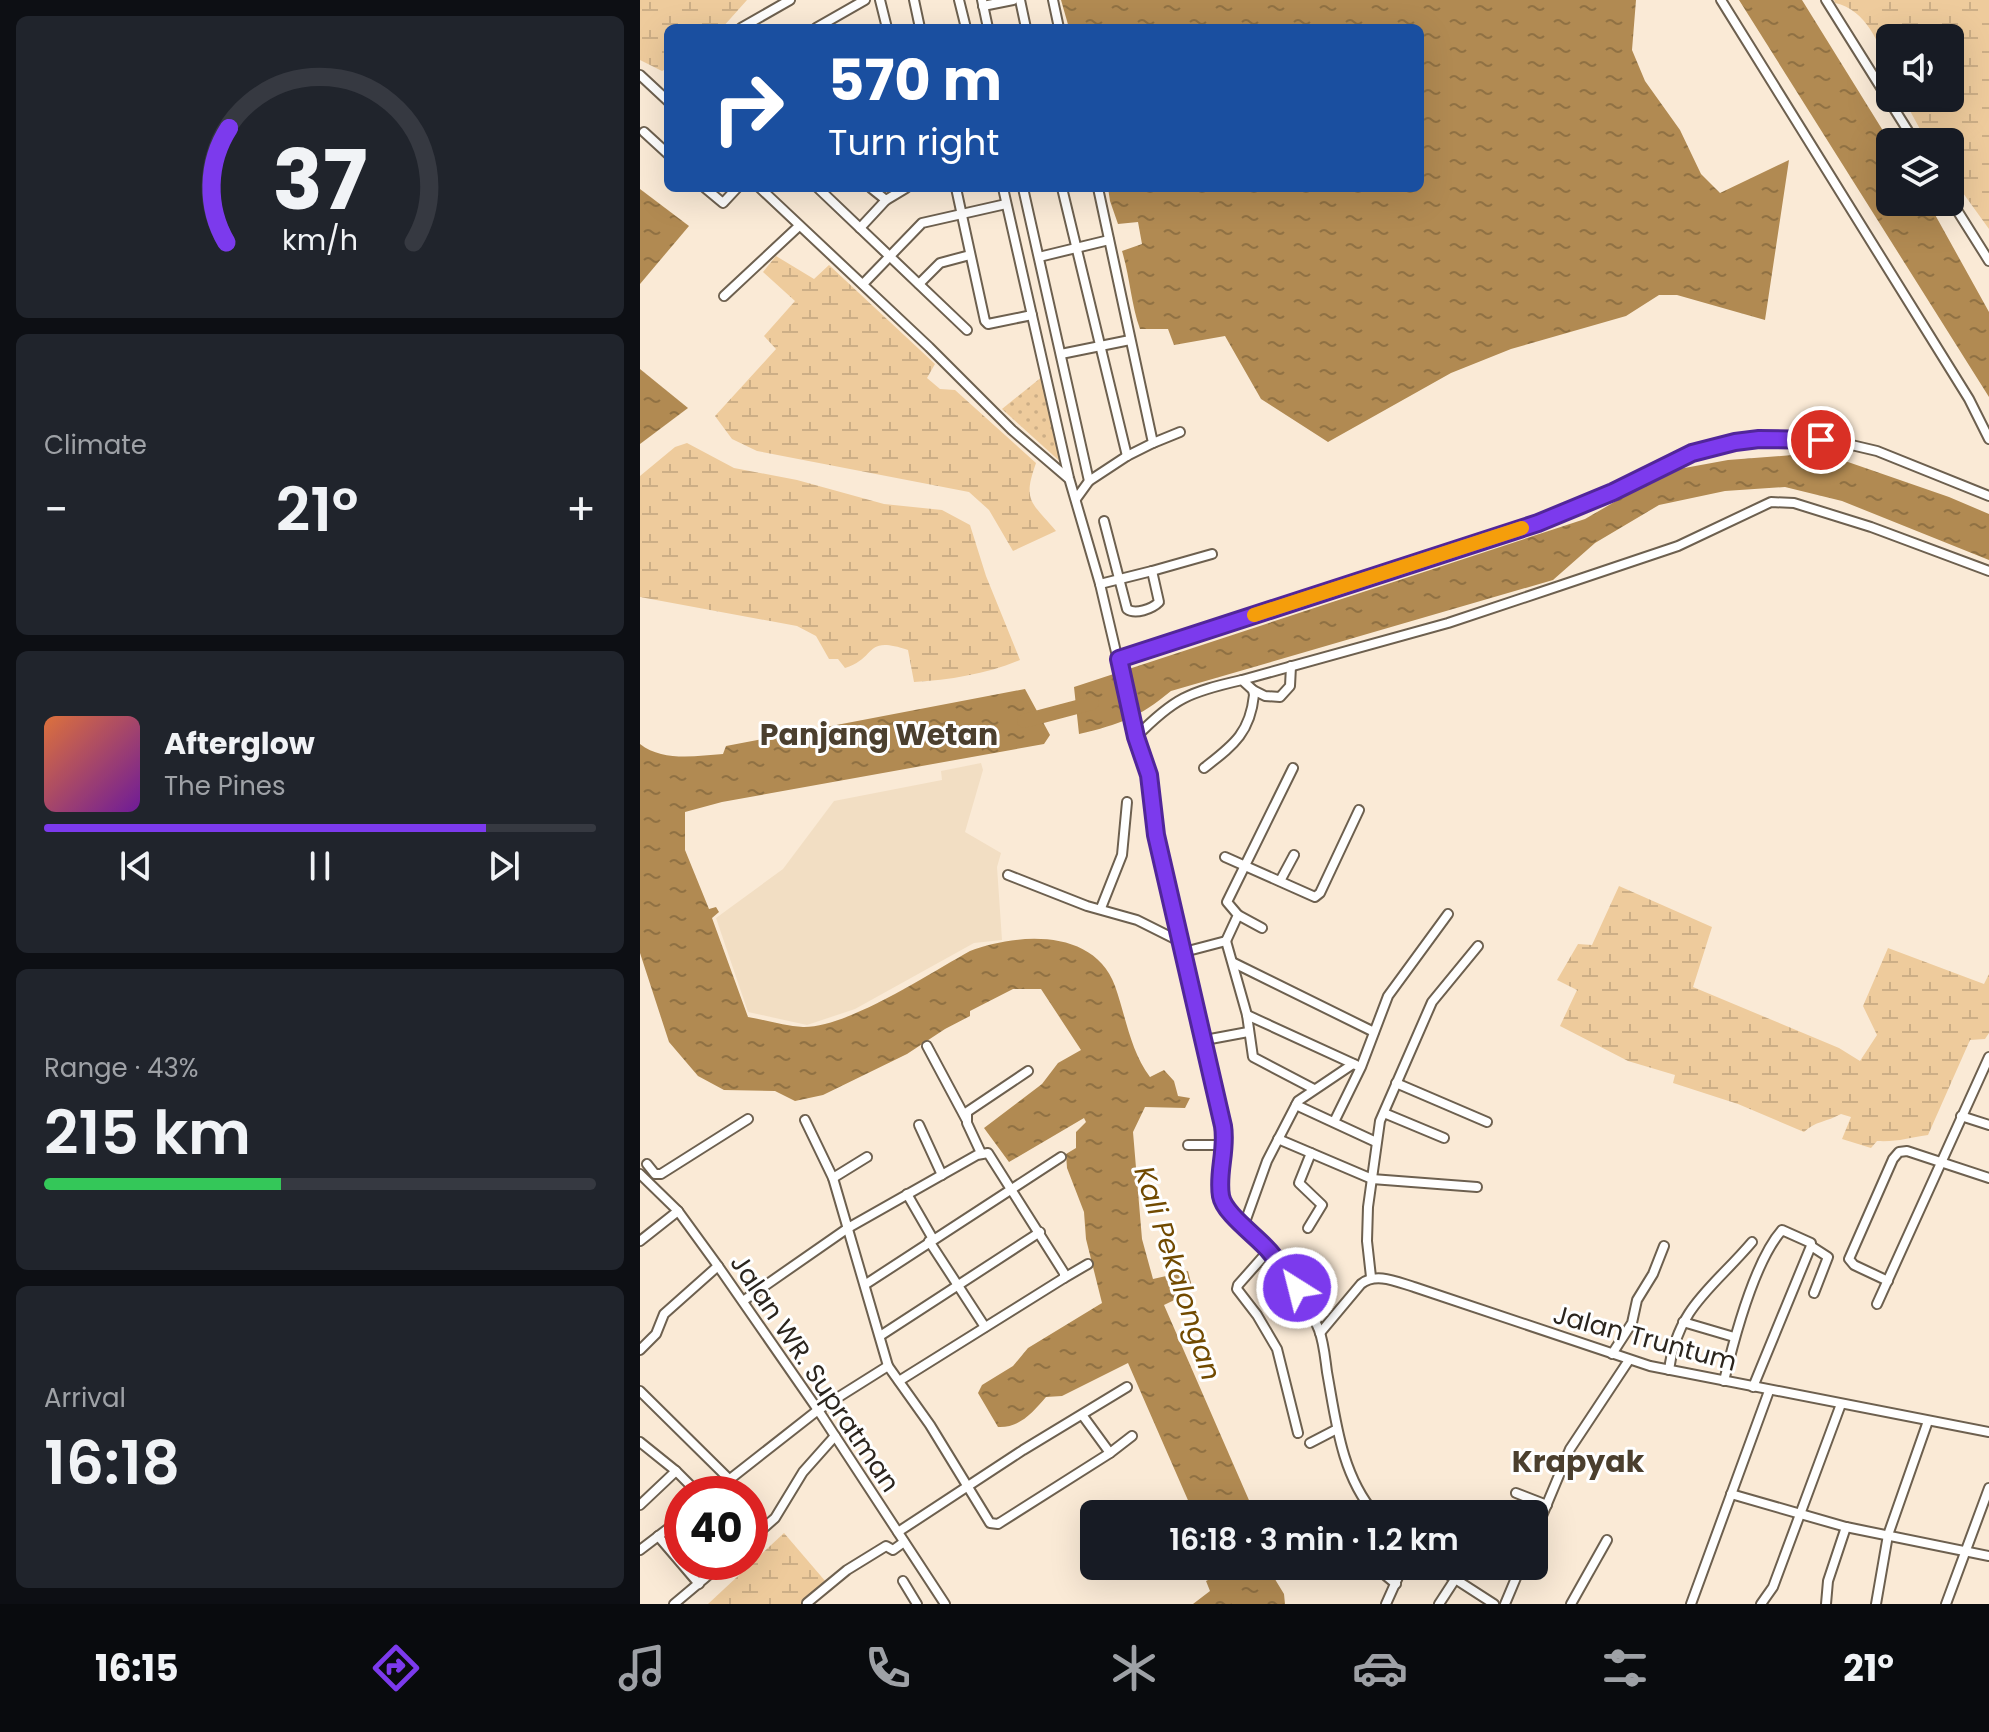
<!DOCTYPE html>
<html lang="en">
<head>
<meta charset="utf-8">
<style>
  body { margin:0; font-family:Poppins,sans-serif; background:#20242c; color:#f1f3f6; height:100vh; display:flex; flex-direction:column; font-size:30px; white-space:nowrap }
  * { box-sizing:border-box; margin:0 }
  p { font-size:26px; color:#9ea1a6 }
  .icon { flex:none; width:44px; height:44px; fill:none; stroke:currentColor; stroke-width:2; stroke-linecap:round; stroke-linejoin:round }
  .map { position:relative; flex:1; overflow:hidden }
  .panel { display:flex; flex-direction:column; gap:16px; padding:16px; background:#0d0f14; width:640px }
  .panel>* { flex:none }
  .guide { position:absolute; left:24px; top:24px; width:760px; height:168px; border-radius:12px; box-shadow:0 8px 32px #0002; background:#1a4fa0; color:#fff; overflow:hidden }
  .fabs { position:absolute; left:1236px; top:24px; display:grid; gap:16px }
  .fabs a { display:grid; place-items:center; width:88px; height:88px; border-radius:12px; background:#171b24; box-shadow:0 8px 32px #0002; font-size:40px }
  .speed { position:absolute; left:24px; top:1476px; display:flex; gap:16px; font-size:40px; font-weight:700; text-align:center }
  .speed>* { display:grid; place-content:center; width:104px; height:104px; border-radius:50%; background:#171b24; box-shadow:0 8px 32px #0002; line-height:1 }
  .speed .limit { border:12px solid #d22; background:#fff; color:#111 }
  .pin { position:absolute; display:grid; place-items:center; width:68px; height:68px; color:#fff; margin:-34px; border:4px solid #fff; border-radius:50%; box-shadow:0 2px 8px #0007 }
  .me { position:absolute; width:88px; margin:-44px; rotate:324deg; stroke-linejoin:round; filter:drop-shadow(0 0 6px #0008) }
  .turn { display:flex; align-items:center; gap:28px; height:168px; padding:0 32px; font-size:36px }
  .turn .icon { width:104px; height:104px; stroke-width:2.5 }
  .turn b { display:block; font-size:56px; line-height:68px }
  .big { font-size:60px; font-weight:600; line-height:1.1 }
  .panel .widget { flex:1; display:flex; flex-direction:column; justify-content:center; gap:12px; min-width:0; padding:0 28px; border-radius:12px; background:#20242c }
  .panel .dial { align-items:center; gap:0 }
  .dial svg { height:208px; overflow:visible; fill:none; stroke:#363941; stroke-width:7; stroke-linecap:round; text-anchor:middle }
  .dial text { fill:#f1f3f6; stroke:none }
  .song { display:flex; align-items:center; gap:24px }
  .cover { width:96px; height:96px; border-radius:12px; background:linear-gradient(135deg,hsl(20 70% 55%),hsl(280 70% 35%)) }
  .played { height:8px; border-radius:4px; background:linear-gradient(90deg,#7c3aed 80%,#363941 80%) }
  .keys { display:flex; justify-content:space-around; direction:ltr }
  .heat { display:flex; justify-content:space-between; align-items:center; font-size:44px; direction:ltr }
  .charge { height:12px; border-radius:6px; background:linear-gradient(90deg,#34c759 43%,#363941 0) }
  .trip { position:absolute; left:440px; top:1500px; width:468px; height:80px; border-radius:12px; background:#171b24; box-shadow:0 8px 32px #0002; font-weight:600; line-height:80px; text-align:center }
  .tabs { display:flex; height:128px; justify-content:space-around; align-items:center; background:#090b0e; color:#9ea1a6 }
  .tabs .icon { width:56px; height:56px }
  .tabs .on { color:#7c3aed }
  .tabs b { font-size:36px; color:#f1f3f6 }
  main { display:flex; flex:1; min-height:0 }
  .map>svg:first-child { display:block }
  .built { fill:#f2dec3 }
  .wetland { fill:url(#wetland-marsh) }
  .park { fill:url(#park-dots) }
  .water { fill:url(#water-ripples) }
  .lines { fill:none; stroke-linecap:round; stroke-linejoin:round }
  .river { stroke:#b18a52; stroke-width:14 }
  .minor-casing { stroke:#6d604f; stroke-width:12 }
  .minor { stroke:#fff; stroke-width:8 }
  .route-casing { stroke:#51269a; stroke-width:20 }
  .route { stroke:#7c3aed; stroke-width:14 }
  .slow { stroke:#f59e0b; stroke-width:14 }
  .labels { text-anchor:middle; stroke-width:6; stroke-linejoin:round; paint-order:stroke }
  .street-label { font-size:26px; fill:#2b251e; stroke:#fff }
  .water-label { font-size:28px; font-style:italic; fill:#714a00; stroke:#fff }
  .quarter-label { font-size:30px; font-weight:bold; fill:#4b3f2e; stroke:#fff }
</style>
</head>
<body>
<main>
<section class="panel">
<div class="widget dial"><svg viewBox="0 0 100 80">
<path d="M14 69A42 42 0 1 1 86 69"/>
<path d="M14 69A42 42 0 0 1 15 25" stroke="#7c3aed"/>
<text x="50" y="56" font-size="32" font-weight="700">37</text>
<text x="50" y="72" font-size="11">km/h</text>
</svg></div>
<div class="widget"><p>Climate</p>
<div class="heat"><a>−</a><b class="big">21°</b><a>+</a></div>
</div>
<div class="widget">
<div class="song"><i class="cover"></i><div><b>Afterglow</b><p>The Pines</p></div></div>
<div class="played"></div>
<div class="keys"><svg class="icon" aria-label="previous" viewBox="0 0 24 24"><path d="M18 5L8 12l10 7zM5 5v14"/></svg><svg class="icon" aria-label="pause" viewBox="0 0 24 24"><path d="M8 5v14M16 5v14"/></svg><svg class="icon" aria-label="next" viewBox="0 0 24 24"><path d="M6 5l10 7-10 7zM19 5v14"/></svg></div>
</div>
<div class="widget"><p>Range · 43%</p><b class="big">215 km</b><div class="charge"></div></div>
<div class="widget"><p>Arrival</p><b class="big">16:18</b></div>
</section>
<div class="map">
<svg width="1349" height="1604" viewBox="0 0 1349 1604">
  <defs>
    <pattern id="wetland-marsh" width="20" height="14" patternUnits="userSpaceOnUse" patternTransform="scale(2)"><rect width="20" height="14" fill="#eecb9c"/><path d="M1 5h8M5 5V1M11 12h8M15 12V8" fill="none" stroke="#ccae86"/></pattern>
    <pattern id="park-dots" width="8" height="8" patternUnits="userSpaceOnUse" patternTransform="scale(2)"><rect width="8" height="8" fill="#eecb9c"/><path d="M2 2h.1M6 6h.1" fill="none" stroke="#ccae86" stroke-width="1.8" stroke-linecap="round"/></pattern>
    <pattern id="water-ripples" width="26" height="14" patternUnits="userSpaceOnUse" patternTransform="scale(2)"><rect width="26" height="14" fill="#b18a52"/><path d="M2 4q2-2 4 0t4 0M15 11q2-2 4 0t4 0" fill="none" stroke="#907143"/></pattern>
  </defs>
  <rect width="100%" height="100%" fill="#faead6"/>
  <!-- built -->
  <polygon class="built" points="341,763 343,770 325,832 361,853 357,867 362,940 334,943 215,1009 167,1025 108,1012 76,918 143,869 194,801 302,780 301,771"/>
  <!-- wetland -->
  <g class="wetland">
    <polygon points="0,0 107,0 82,28 28,28 28,68 22,71 0,60"/>
    <path d="M1194,0H1349V229L1310,175V142H1287L1263,98H1310V38H1250V70C1238,43 1227,10 1195,3Z"/>
    <path d="M136,256L174,279L189,265L295,364L287,378L300,389L315,390L396,463C382,502 392,502 416,531L373,551L349,510L329,492L117,451L92,439L75,416L136,349L124,336L155,301L123,272Z"/>
    <path d="M47,443L94,468L157,480L244,504L302,510L330,525L346,576L380,660C347,674 310,680 274,682L268,650C223,635 238,658 205,668L198,659H189L176,636L157,626L0,597V476L35,447Z"/>
    <path d="M979,886L1072,927L1053,987L1199,1048L1220,1061L1237,1035L1223,1006L1248,948L1344,984L1349,974V1033L1345,1039L1330,1040L1288,1135C1268,1138 1258,1142 1237,1141L1231,1148L1202,1139L1211,1117L1201,1114C1187,1122 1175,1121 1164,1132L1098,1104L1033,1083L1035,1075L988,1061L920,1026L937,990L917,980L938,944L952,945Z"/>
    <polygon points="144,1533 186,1582 162,1604 68,1604"/>
  </g>
  <!-- park -->
  <polygon class="park" points="403,376 424,465 362,409"/>
  <!-- water -->
  <g class="water">
    <path d="M421,0H996L992,50L1005,81L1040,130L1061,174L1080,193L1149,160L1125,320L1037,295H1019L986,316L871,349L811,373L688,442L621,399L585,336L534,345L528,329H500C491,304 490,277 482,251L502,244L498,222L478,224L470,201L468,188H780V28H429Z"/>
    <polygon points="1099,0 1162,0 1250,142 1250,202 1288,202 1349,312 1349,397"/>
    <polygon points="0,189 49,226 0,284"/>
    <polygon points="0,369 48,408 0,444"/>
    <path d="M1153,455L1208,462L1309,497L1349,514V560L1202,501L1145,487L1085,491L1019,505L955,543L913,580L531,691C498,718 481,724 439,734L434,687L945,519L1028,471L1088,460Z"/>
    <path d="M385,689L410,735L404,744L82,802L45,812V850L69,909L76,907L79,912L72,918L108,1017C126,1020 145,1026 163,1027C207,1028 290,973 330,951C377,933 454,928 475,986C486,1017 490,1050 510,1077L524,1070L534,1081L538,1096L550,1098L545,1108L505,1107L493,1132L502,1239L513,1279L548,1271L553,1291L524,1305L615,1514H554L488,1363L422,1396L406,1397C393,1412 380,1428 358,1427L338,1393L342,1385L373,1366L388,1348L462,1303L446,1239L444,1212L427,1168L426,1154L436,1148V1132L446,1122L444,1118L369,1162L344,1128L402,1084L418,1063L441,1050L401,989H373L330,1011V1016L305,1029L267,1054L183,1095L155,1101L135,1091L84,1090L58,1076L29,1042L0,953V744C23,762 56,756 83,754L86,746Z"/>
    <polygon points="584,1566 627,1566 644,1594 645,1604 553,1604 570,1591 566,1581 582,1573"/>
  </g>
  <g class="lines">
    <!-- river -->
    <polyline class="river" points="384,721 452,703"/>
    <defs>
      <g id="minor">
        <polyline points="240,0 247,28"/>
        <polyline points="274,0 280,28"/>
        <polyline points="319,0 326,28"/>
        <polyline points="342,0 348,28"/>
        <polyline points="380,0 386,28"/>
        <polyline points="413,0 419,28"/>
        <polyline points="1081,0 1329,399 1349,439"/>
        <polyline points="1186,0 1275,142"/>
        <polyline points="343,6 373,0"/>
        <polyline points="101,28 150,0"/>
        <polyline points="176,28 225,0"/>
        <polyline points="0,75 28,101"/>
        <polyline points="4,132 28,154"/>
        <polyline points="65,188 83,203 97,188"/>
        <polyline points="120,188 289,347 372,430 428,478"/>
        <polyline points="178,188 327,330"/>
        <polyline points="231,188 246,200 266,188"/>
        <polyline points="316,188 345,321 348,324 392,315"/>
        <path d="M363,188L429,478L460,584L496,737L509,775L516,835L583,1126C587,1150 574,1185 584,1205C590,1218 608,1229 618,1239C643,1264 666,1296 679,1330C684,1343 685,1358 687,1372C696,1421 701,1474 735,1514"/>
        <polyline points="383,188 449,481 436,499"/>
        <polyline points="422,188 487,456"/>
        <polyline points="1310,199 1349,261"/>
        <polyline points="220,228 246,200"/>
        <polyline points="399,257 469,240"/>
        <polyline points="223,284 282,223 366,204"/>
        <polyline points="279,284 300,263 330,255"/>
        <polyline points="84,296 159,226"/>
        <polyline points="421,354 490,340"/>
        <polyline points="513,443 540,432"/>
        <polyline points="449,481 487,456 513,443 458,188"/>
        <polyline points="512,571 572,554"/>
        <path d="M460,584L512,571L519,602C512,609 495,615 487,609L464,521"/>
        <polyline points="479,659 898,523 973,492 1027,463 1052,453 1095,442 1148,439 1203,443 1237,451 1349,496"/>
        <polyline points="602,680 808,623 919,586 1038,546 1131,502 1154,503 1231,527 1349,571"/>
        <polyline points="613,690 625,696 640,697 650,686 651,666"/>
        <path d="M496,737C534,698 549,692 602,680L613,690L614,695C610,734 592,746 564,768"/>
        <polyline points="585,857 675,897 680,893 719,810"/>
        <polyline points="368,875 447,906 497,920 541,942"/>
        <polyline points="640,881 654,855"/>
        <polyline points="461,908 482,855 487,802"/>
        <polyline points="598,915 622,928"/>
        <polyline points="586,941 598,915 587,902 653,768"/>
        <polyline points="544,952 586,941 607,1015 613,1057 674,1089"/>
        <polyline points="594,963 734,1032"/>
        <polyline points="607,1015 716,1065"/>
        <polyline points="565,1040 608,1032"/>
        <polyline points="287,1046 326,1119"/>
        <polyline points="756,1083 847,1122"/>
        <polyline points="656,1105 736,1142"/>
        <polyline points="744,1113 804,1138"/>
        <polyline points="1321,1116 1349,1125"/>
        <polyline points="165,1120 193,1178 248,1366 290,1425 350,1523 358,1524 470,1453 492,1436"/>
        <polyline points="694,1122 721,1067 748,996 808,914"/>
        <polyline points="279,1125 302,1175"/>
        <polyline points="638,1139 732,1179 837,1187"/>
        <polyline points="548,1145 585,1145"/>
        <polyline points="341,1153 327,1123 327,1112 388,1071"/>
        <polyline points="7,1164 15,1174 21,1174 108,1119"/>
        <polyline points="0,1174 38,1211 78,1266 178,1410 305,1604"/>
        <polyline points="193,1178 227,1157"/>
        <polyline points="267,1194 293,1239"/>
        <polyline points="604,1225 627,1161 658,1101 713,1064"/>
        <polyline points="668,1228 682,1205 659,1183 671,1153"/>
        <polyline points="0,1241 38,1211"/>
        <polyline points="289,1241 345,1327"/>
        <polyline points="1171,1246 1188,1257 1174,1293"/>
        <polyline points="629,1250 598,1285 597,1289 617,1315 637,1349 658,1433"/>
        <polyline points="731,1277 727,1241 728,1207 740,1121 792,1002 838,946"/>
        <polyline points="424,1278 448,1264"/>
        <polyline points="1248,1281 1214,1265 1209,1259 1253,1159 1259,1152 1267,1151 1349,1178"/>
        <polyline points="226,1284 421,1157"/>
        <polyline points="103,1301 208,1228 337,1155 348,1153 424,1273 424,1278 259,1381"/>
        <polyline points="1237,1304 1349,1057"/>
        <polyline points="1043,1322 1094,1337"/>
        <path d="M680,1333L721,1284C736,1272 757,1282 774,1287L1010,1366L1349,1432"/>
        <polyline points="240,1336 400,1232"/>
        <polyline points="0,1350 16,1334 24,1314 78,1266"/>
        <polyline points="972,1354 992,1323 997,1300 1013,1274 1024,1246"/>
        <path d="M1029,1370C1037,1307 1074,1287 1112,1242"/>
        <path d="M1084,1381C1094,1339 1114,1262 1142,1230L1171,1243V1246L1113,1387"/>
        <polyline points="0,1391 89,1479"/>
        <polyline points="443,1416 470,1453"/>
        <polyline points="0,1442 36,1471 59,1494"/>
        <polyline points="670,1443 697,1429"/>
        <polyline points="876,1493 907,1505"/>
        <polyline points="71,1494 178,1410 248,1366"/>
        <polyline points="1091,1494 1206,1527 1349,1556"/>
        <polyline points="0,1505 36,1471"/>
        <polyline points="258,1532 383,1450 487,1387"/>
        <polyline points="894,1535 930,1449 989,1360"/>
        <polyline points="18,1536 59,1584"/>
        <polyline points="110,1540 135,1518 163,1472 195,1436"/>
        <polyline points="0,1550 42,1518"/>
        <polyline points="734,1566 756,1584"/>
        <polyline points="795,1566 854,1604"/>
        <polyline points="263,1581 277,1604"/>
        <polyline points="167,1603 207,1570 246,1546 253,1550 264,1542"/>
        <polyline points="34,1604 84,1562"/>
        <polyline points="746,1604 763,1566"/>
        <polyline points="799,1604 814,1581"/>
        <polyline points="865,1604 881,1566"/>
        <polyline points="931,1604 967,1540"/>
        <polyline points="1051,1604 1129,1391"/>
        <polyline points="1121,1604 1133,1587 1201,1404"/>
        <polyline points="1186,1604 1188,1581 1206,1527"/>
        <polyline points="1236,1604 1248,1535 1288,1421"/>
        <polyline points="1306,1604 1349,1488"/>
      </g>
    </defs>
    <!-- minor casing -->
    <use href="#minor" class="minor-casing"/>
    <!-- minor -->
    <use href="#minor" class="minor"/>
  </g>
  <g class="lines">
    <defs>
      <path id="route" d="M657,1288C648,1276 640,1264 630,1252C618,1237 584,1214 581,1196C577,1173 587,1150 583,1126L516,835L509,775L496,737L479,659L898,523L973,492L1052,453L1095,442L1119,439L1181,440"/>
    </defs>
    <!-- route casing -->
    <use href="#route" class="route-casing"/>
    <!-- route -->
    <use href="#route" class="route"/>
    <!-- slow -->
    <polyline class="slow" points="614,615 882,528"/>
  </g>
  <g class="labels">
    <!-- street labels -->
    <g class="street-label">
      <text transform="translate(1005 1338) rotate(15)" y="9">Jalan Truntum</text>
      <text transform="translate(175 1373) rotate(56)" y="9">Jalan WR. Supratman</text>
    </g>
    <!-- water labels -->
    <g class="water-label">
      <text transform="translate(538 1273) rotate(72)" y="10">Kali Pekalongan</text>
    </g>
    <!-- quarter labels -->
    <g class="quarter-label">
      <text x="239" y="745">Panjang Wetan</text>
      <text x="938" y="1472">Krapyak</text>
    </g>
  </g>
</svg>
<div class="fabs">
<a><svg class="icon" aria-label="sound" viewBox="0 0 24 24"><path d="M4 9h4l5-4v14l-5-4H4zM17 9q2 3 0 6"/></svg></a>
<a><svg class="icon" aria-label="layers" viewBox="0 0 24 24"><path d="M12 4l9 5-9 5-9-5zM3 14l9 5 9-5"/></svg></a>
</div>
<div class="speed"><div class="limit">40</div></div>
<div class="pin" style="left:1181px;top:440px;background:#d93025"><svg class="icon" aria-label="arrive" viewBox="0 0 24 24"><path d="M6 21V4h12l-3 4 3 4H6"/></svg></div>
<svg class="me" style="left:657px;top:1288px" viewBox="-20 -20 40 40"><circle r="17" fill="#7c3aed" stroke="#fff" stroke-width="3"/><path d="M0-11L8 9 0 5-8 9z" fill="#fff"/></svg>
<div class="trip">16:18 · 3 min · 1.2 km</div>
<div class="guide">
<div class="turn"><svg class="icon" aria-label="right" viewBox="0 0 24 24"><path d="M7 20v-9h11M14 6l5 5-5 5"/></svg><div><b>570 m</b>Turn right</div></div>
</div>
</div>
</main>
<nav class="tabs">
<b>16:15</b>
<svg class="icon on" aria-label="directions" viewBox="0 0 24 24"><path d="M12 3l9 9-9 9-9-9zM9 14v-3h6M13 9l2 2-2 2"/></svg>
<svg class="icon" aria-label="music" viewBox="0 0 24 24"><path d="M9 18V5l10-2v13"/><circle cx="6" cy="18" r="3"/><circle cx="16" cy="16" r="3"/></svg>
<svg class="icon" aria-label="phone" viewBox="0 0 24 24"><path d="M5 4h4l2 5-3 2q2 4 5 5l2-3 5 2v4C11 20 4 13 5 4z"/></svg>
<svg class="icon" aria-label="climate" viewBox="0 0 24 24"><path d="M12 3v18M4 7l16 10M4 17L20 7"/></svg>
<svg class="icon" aria-label="car" viewBox="0 0 24 24"><path d="M5 17H2v-5l4-1 3-4h7l3 4 3 1v5h-3M9 17h6M6 11h13"/><circle cx="7" cy="17" r="2"/><circle cx="17" cy="17" r="2"/></svg>
<svg class="icon" aria-label="filters" viewBox="0 0 24 24"><path d="M4 7h16M4 17h16"/><circle cx="9" cy="7" r="2"/><circle cx="15" cy="17" r="2"/></svg>
<b>21°</b>
</nav>
</body>
</html>
